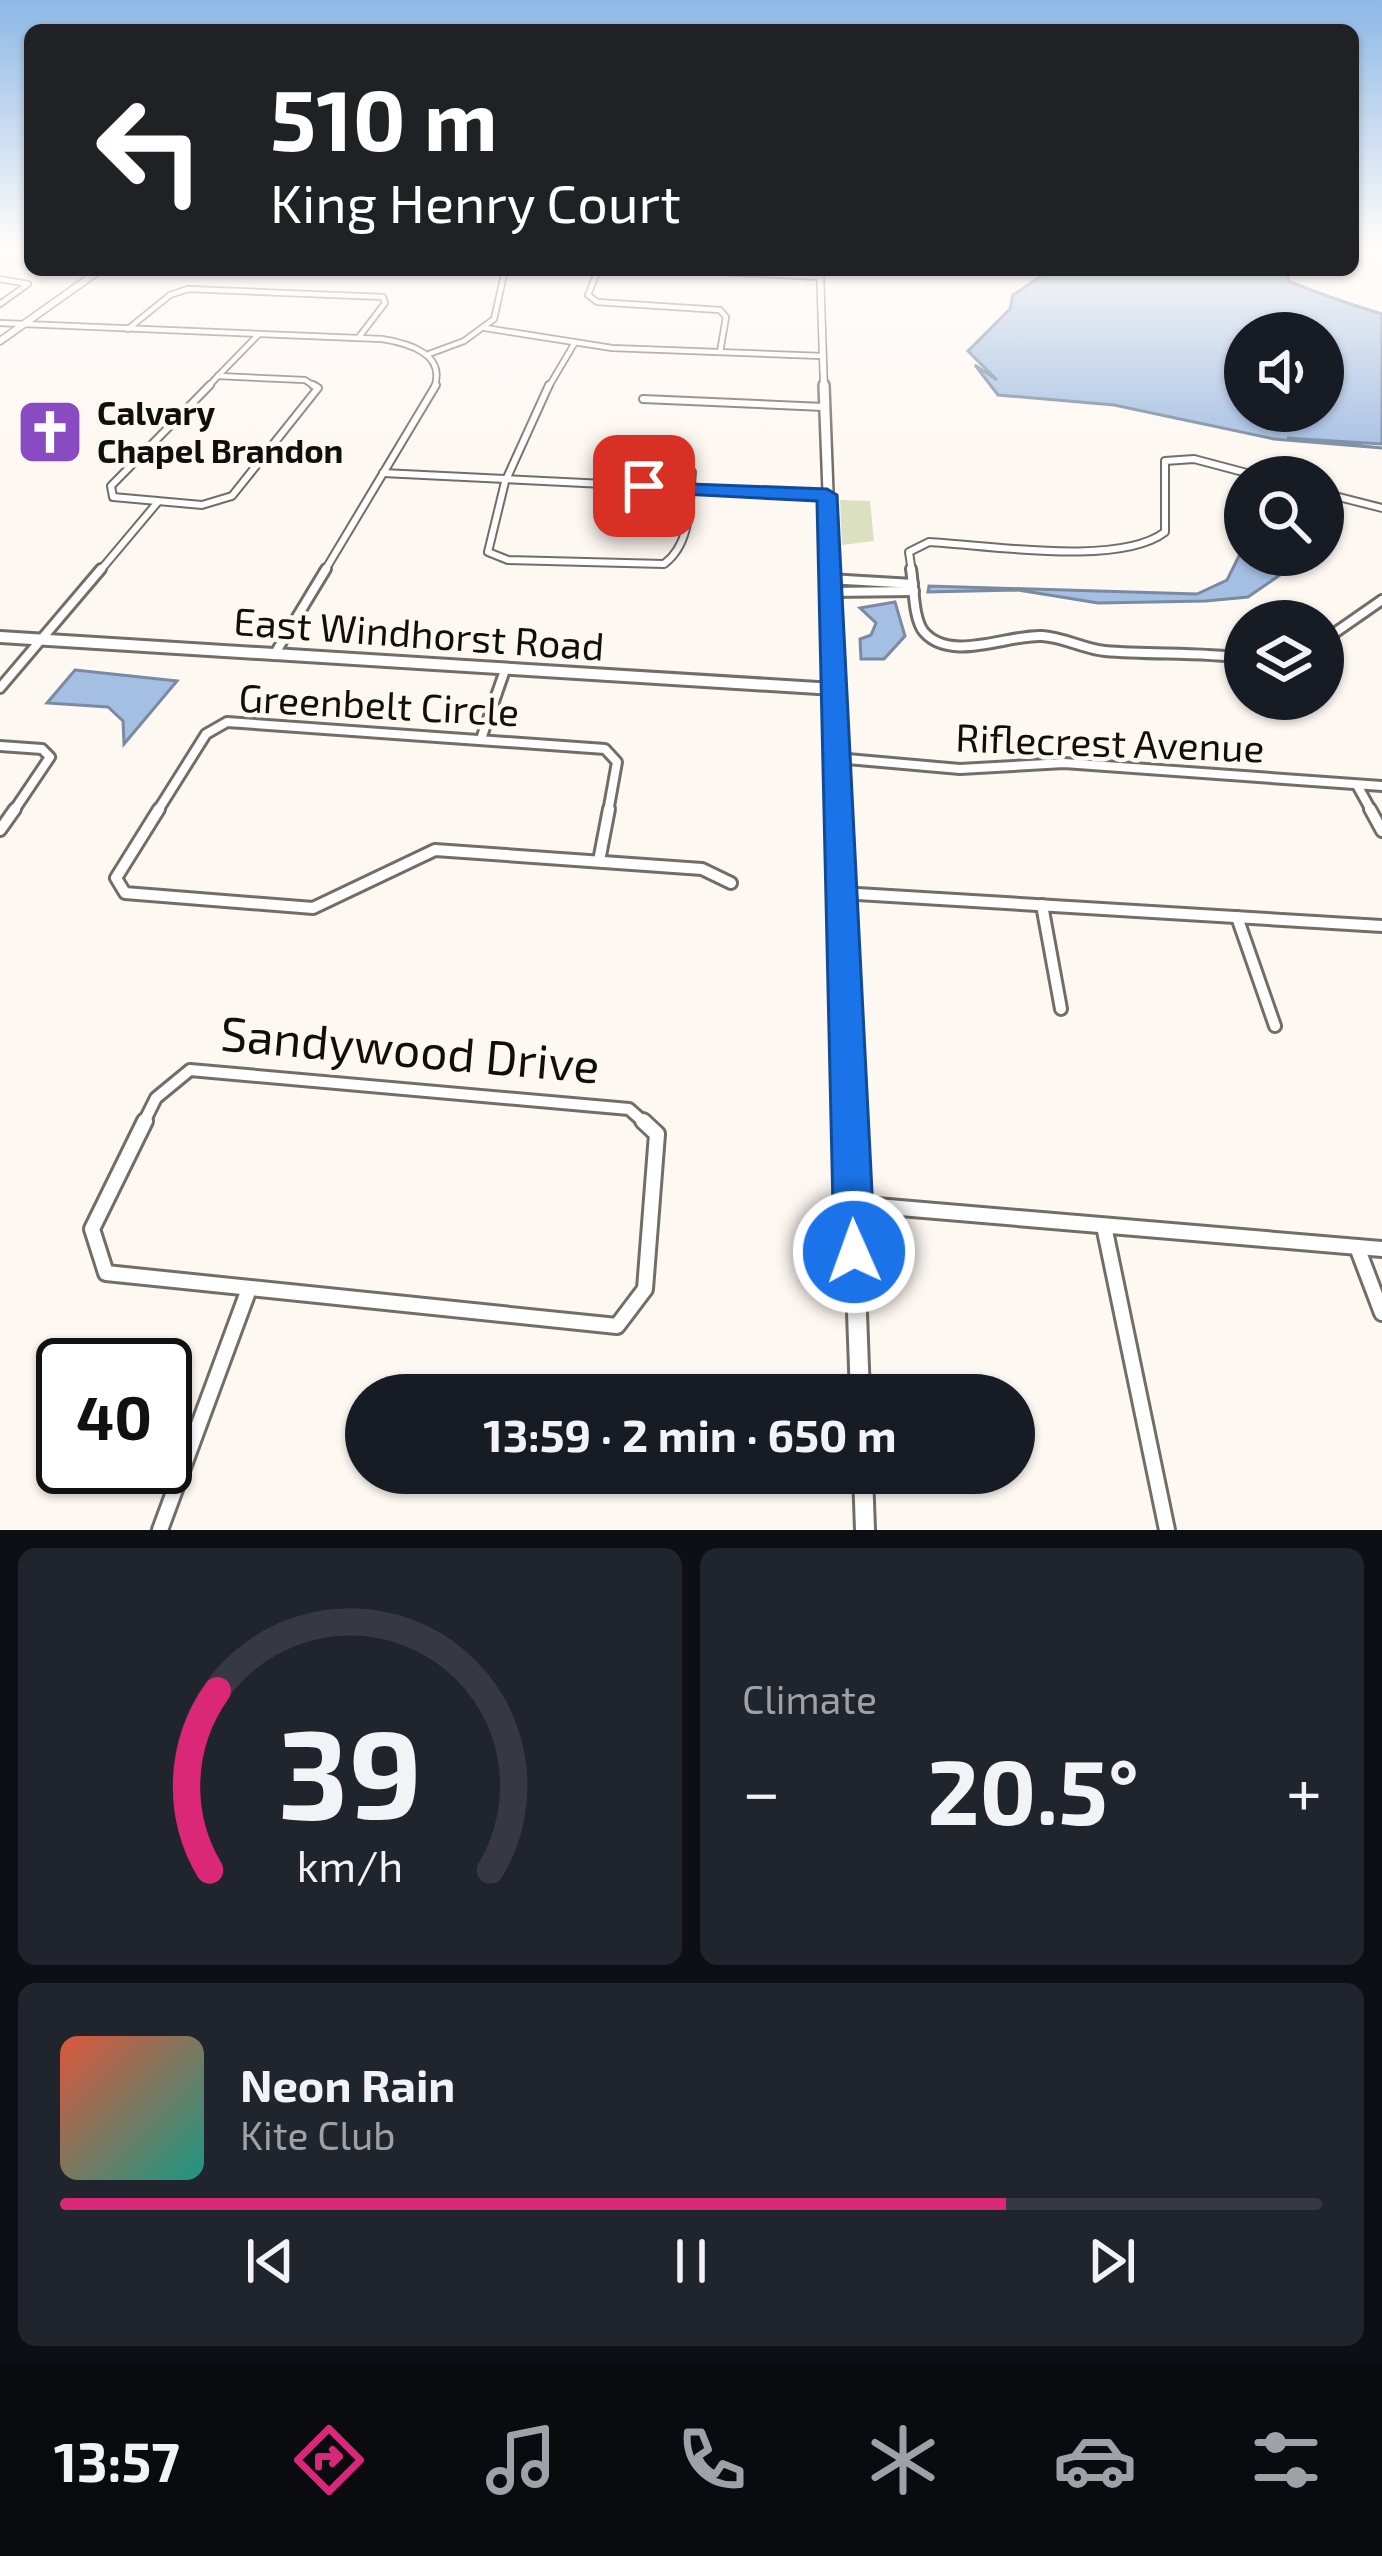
<!DOCTYPE html>
<html lang="en">
<head>
<meta charset="utf-8">
<style>
  body { margin:0; font-family:"Exo 2",sans-serif; background:#20242c; color:#f1f3f6; height:100vh; display:flex; flex-direction:column; font-size:45px; white-space:nowrap }
  * { box-sizing:border-box; margin:0 }
  p { font-size:39px; color:#9ea1a6 }
  .icon { flex:none; width:66px; height:66px; fill:none; stroke:currentColor; stroke-width:2; stroke-linecap:round; stroke-linejoin:round }
  .map { position:relative; height:1530px; overflow:hidden }
  .side { display:flex; flex-direction:column; gap:18px; padding:18px; background:#0d0f14; flex:1 }
  .side>* { flex:none }
  .guide { position:absolute; left:24px; top:24px; width:1335px; height:252px; border-radius:18px; box-shadow:0 3px 9px #0004; background:#202124; color:#fff; overflow:hidden }
  .controls { position:absolute; left:1224px; top:312px; display:grid; gap:24px }
  .controls a { display:grid; place-items:center; width:120px; height:120px; border-radius:50%; background:#171b24; box-shadow:0 3px 9px #0004; font-size:60px }
  .speed { position:absolute; left:36px; top:1338px; display:flex; gap:24px; font-size:60px; font-weight:700; text-align:center }
  .speed>* { display:grid; place-content:center; width:156px; height:156px; border-radius:50%; background:#171b24; box-shadow:0 3px 9px #0004; line-height:1 }
  .speed .limit { border:6px solid #111; border-radius:18px; background:#fff; color:#111 }
  .pin { position:absolute; display:grid; place-items:center; width:102px; height:102px; color:#fff; margin:-51px; border-radius:24px; box-shadow:0 6px 18px #0006 }
  .me { position:absolute; width:132px; margin:-66px; rotate:358deg; stroke-linejoin:round; filter:drop-shadow(0 0 9px #0008) }
  .turn { display:flex; align-items:center; gap:42px; height:252px; padding:0 48px; font-size:54px }
  .turn .icon { width:156px; height:156px; stroke-width:2.5 }
  .turn b { display:block; font-size:84px; line-height:102px }
  .big { font-size:90px; font-weight:700; line-height:1.1 }
  .side .tile { flex:1; display:flex; flex-direction:column; justify-content:center; gap:18px; min-width:0; padding:0 42px; border-radius:18px; background:#20242c }
  .side .dial { align-items:center; gap:0 }
  .dial svg { height:312px; overflow:visible; fill:none; stroke:#363941; stroke-width:7; stroke-linecap:round; text-anchor:middle }
  .dial text { fill:#f1f3f6; stroke:none }
  .song { display:flex; align-items:center; gap:36px }
  .cover { width:144px; height:144px; border-radius:18px; background:linear-gradient(135deg,hsl(10 70% 55%),hsl(170 70% 35%)) }
  .played { height:12px; border-radius:6px; background:linear-gradient(90deg,#db2777 75%,#363941 75%) }
  .keys { display:flex; justify-content:space-around; direction:ltr }
  .heat { display:flex; justify-content:space-between; align-items:center; font-size:66px; direction:ltr }
  .side .tiles { flex:1; display:grid; gap:18px; grid-template-columns:1fr 1fr }
  .tile:last-child { grid-column:span 2 }
  .trip { position:absolute; left:345px; top:1374px; width:690px; height:120px; border-radius:60px; background:#171b24; box-shadow:0 3px 9px #0004; font-weight:700; line-height:120px; text-align:center }
  .tab-bar { display:flex; height:192px; justify-content:space-around; align-items:center; background:#090b0e; color:#9ea1a6 }
  .tab-bar .icon { width:84px; height:84px }
  .tab-bar .active { color:#db2777 }
  .tab-bar b { font-size:54px; color:#f1f3f6 }
  .map>svg:first-child { display:block }
  .green { fill:#dbe1c0 }
  .water { fill:#a5bfe3; stroke:#798aa2; stroke-width:3; fill-rule:evenodd }
  .lines { fill:none; stroke-linecap:round; stroke-linejoin:round }
  .minor-far4-casing { stroke:#736d67; stroke-width:8 }
  .minor-far3-casing { stroke:#736d67; stroke-width:10 }
  .minor-far2-casing { stroke:#736d67; stroke-width:14 }
  .minor-far1-casing { stroke:#736d67; stroke-width:16 }
  .minor-casing { stroke:#736d67; stroke-width:20 }
  .tertiary-far4-casing { stroke:#736d67; stroke-width:9 }
  .tertiary-far3-casing { stroke:#736d67; stroke-width:14 }
  .tertiary-far2-casing { stroke:#736d67; stroke-width:16 }
  .tertiary-far1-casing { stroke:#736d67; stroke-width:21 }
  .tertiary-casing { stroke:#736d67; stroke-width:24 }
  .minor-far4 { stroke:#fff; stroke-width:4.5 }
  .minor-far3 { stroke:#fff; stroke-width:6 }
  .minor-far2 { stroke:#fff; stroke-width:8 }
  .minor-far1 { stroke:#fff; stroke-width:10 }
  .minor { stroke:#fff; stroke-width:14 }
  .tertiary-far4 { stroke:#fff; stroke-width:6 }
  .tertiary-far3 { stroke:#fff; stroke-width:9 }
  .tertiary-far2 { stroke:#fff; stroke-width:10 }
  .tertiary-far1 { stroke:#fff; stroke-width:15 }
  .tertiary { stroke:#fff; stroke-width:18 }
  .route { fill:#1a73e8; stroke:#114b97; stroke-width:3 }
  .labels { text-anchor:middle; stroke-width:9; stroke-linejoin:round; paint-order:stroke }
  .far-poi-label { font-size:33px; font-weight:bold; fill:#110f0c; stroke:#fef8f3; text-anchor:start }
  .street-label { font-size:39px; fill:#110f0c; stroke:#fef8f3 }
  .near-street-label { font-size:48px; fill:#110f0c; stroke:#fef8f3 }
</style>
</head>
<body>
<div class="map">
<svg width="1382" height="1530" viewBox="0 0 1382 1530">
  <rect width="100%" height="100%" fill="#fef8f3"/>
  <!-- green -->
  <polygon class="green" points="840,500 870,501 874,541 842,545"/>
  <!-- water -->
  <g class="water">
    <path d="M1050,270H1289L1288,281C1320,294 1346,303 1382,314V444L1287,438L1382,448L1274,439L1114,405L998,395L975,365L997,380L968,351L1010,309L1013,295ZM1323,333V411H1245V333Z"/>
    <polygon points="1245,544 1245,555 1309,555 1248,597 1206,601 1098,603 1018,590 928,592 929,586 1197,594 1227,580"/>
    <polygon points="895,602 905,636 884,659 861,659 860,639 871,635 876,623 860,608"/>
    <polygon points="75,670 177,681 124,744 123,721 108,707 47,703"/>
  </g>
  <g class="lines">
    <defs>
      <g id="minor-far4">
        <polyline points="598,270 588,295 597,302 720,310 726,317 720,352"/>
        <polyline points="680,270 820,277"/>
        <polyline points="0,279 28,284 0,304"/>
        <path d="M0,323L382,339C408,343 447,354 434,388"/>
        <polyline points="485,328 612,348 822,356"/>
        <polyline points="128,329 170,295 188,289 383,297 385,303 359,337"/>
        <polyline points="429,354 464,341 494,319 505,270"/>
        <polyline points="218,376 305,380 317,388"/>
        <polyline points="218,376 258,335"/>
        <polyline points="207,388 218,376"/>
        <polyline points="548,388 574,344"/>
      </g>
      <g id="minor-far3">
        <polyline points="210,385 111,486 113,497 202,505 232,496 318,388 313,385"/>
        <path d="M549,385L505,482L488,552L508,560L664,564C692,543 689,504 692,472"/>
        <polyline points="643,399 824,407"/>
        <polyline points="383,473 827,495"/>
        <polyline points="1323,493 1382,508"/>
        <polyline points="99,572 157,503"/>
        <polyline points="324,572 436,385"/>
        <path d="M912,572L909,552L929,542C988,545 1119,567 1165,532V461L1194,459L1262,477"/>
      </g>
      <g id="minor-far2">
        <path d="M911,569C914,586 913,619 924,632C951,663 1009,634 1042,636C1063,637 1084,649 1105,651C1152,655 1198,652 1245,658"/>
        <polyline points="829,579 913,584"/>
        <polyline points="830,592 914,591"/>
        <polyline points="1323,641 1382,600"/>
        <polyline points="274,655 326,569"/>
        <polyline points="0,688 101,569"/>
        <polyline points="481,739 505,670"/>
        <polyline points="0,746 42,749 50,757 13,812"/>
        <polyline points="836,758 960,769 1064,763 1382,786"/>
        <polyline points="1357,785 1372,812"/>
        <polyline points="157,812 206,734 227,722 605,749 617,762 608,812"/>
      </g>
      <g id="minor-far1">
        <polyline points="159,809 116,878 125,893 313,908 435,850 702,869 731,883"/>
        <polyline points="1370,809 1382,831"/>
        <polyline points="0,830 15,809"/>
        <polyline points="599,861 609,809"/>
        <polyline points="841,893 1382,926"/>
        <polyline points="1042,905 1061,1009"/>
        <polyline points="1237,917 1275,1026"/>
        <polyline points="143,1124 156,1098 190,1070 629,1109 646,1124"/>
      </g>
      <g id="minor">
        <polyline points="145,1121 92,1229 106,1273 617,1326 645,1289 657,1134 643,1121"/>
        <polyline points="853,1204 1382,1249"/>
        <polyline points="1104,1226 1167,1530"/>
        <polyline points="1357,1247 1382,1313"/>
        <polyline points="160,1530 249,1289"/>
      </g>
      <g id="tertiary-far4">
        <polyline points="820,270 824,388"/>
        <polyline points="0,341 100,270"/>
      </g>
      <polyline id="tertiary-far3" points="824,385 831,572"/>
      <g id="tertiary-far2">
        <polyline points="831,569 839,812"/>
        <polyline points="0,637 834,689"/>
      </g>
      <polyline id="tertiary-far1" points="839,809 850,1124"/>
      <g id="tertiary">
        <polyline points="850,1121 860,1395"/>
        <polyline points="863,1473 865,1530"/>
      </g>
    </defs>
    <!-- minor-far4 casing -->
    <use href="#minor-far4" class="minor-far4-casing"/>
    <!-- minor-far3 casing -->
    <use href="#minor-far3" class="minor-far3-casing"/>
    <!-- minor-far2 casing -->
    <use href="#minor-far2" class="minor-far2-casing"/>
    <!-- minor-far1 casing -->
    <use href="#minor-far1" class="minor-far1-casing"/>
    <!-- minor casing -->
    <use href="#minor" class="minor-casing"/>
    <!-- tertiary-far4 casing -->
    <use href="#tertiary-far4" class="tertiary-far4-casing"/>
    <!-- tertiary-far3 casing -->
    <use href="#tertiary-far3" class="tertiary-far3-casing"/>
    <!-- tertiary-far2 casing -->
    <use href="#tertiary-far2" class="tertiary-far2-casing"/>
    <!-- tertiary-far1 casing -->
    <use href="#tertiary-far1" class="tertiary-far1-casing"/>
    <!-- tertiary casing -->
    <use href="#tertiary" class="tertiary-casing"/>
    <!-- minor-far4 -->
    <use href="#minor-far4" class="minor-far4"/>
    <!-- minor-far3 -->
    <use href="#minor-far3" class="minor-far3"/>
    <!-- minor-far2 -->
    <use href="#minor-far2" class="minor-far2"/>
    <!-- minor-far1 -->
    <use href="#minor-far1" class="minor-far1"/>
    <!-- minor -->
    <use href="#minor" class="minor"/>
    <!-- tertiary-far4 -->
    <use href="#tertiary-far4" class="tertiary-far4"/>
    <!-- tertiary-far3 -->
    <use href="#tertiary-far3" class="tertiary-far3"/>
    <!-- tertiary-far2 -->
    <use href="#tertiary-far2" class="tertiary-far2"/>
    <!-- tertiary-far1 -->
    <use href="#tertiary-far1" class="tertiary-far1"/>
    <!-- tertiary -->
    <use href="#tertiary" class="tertiary"/>
  </g>
  <!-- sky -->
  <linearGradient id="sky" x2="0" y2="1"><stop stop-color="#8db8e6"/><stop offset="0.53" stop-color="#fffcfa"/><stop offset="1" stop-color="#fffcfa" stop-opacity="0"/></linearGradient>
  <rect width="1382" height="459" fill="url(#sky)"/>
  <!-- route -->
  <polygon class="route" points="637,482 827,489 837,495 875,1252 869,1266 854,1272 840,1266 834,1252 817,501 644,492 637,490"/>
  <!-- icons -->
  <defs>
    <symbol id="church-square" viewBox="-11 -11 22 22"><rect x="-9" y="-9" width="18" height="18" rx="4" fill="#894bc1" stroke="#fef8f3"/><path d="M-1.2-6h2.4v3.5h3.3v2.4h-3.3V6h-2.4V-.1h-3.3v-2.4h3.3Z" fill="#fff"/></symbol>
  </defs>
  <g fill-rule="evenodd">
    <use href="#church-square" x="12" y="394" width="76" height="76"/>
  </g>
  <g class="labels">
    <!-- far-poi labels -->
    <g class="far-poi-label">
      <text x="97" y="425">Calvary<tspan x="97" dy="38">Chapel Brandon</tspan></text>
    </g>
    <!-- street labels -->
    <g class="street-label">
      <text transform="translate(419 634) rotate(4)" y="14">East Windhorst Road</text>
      <text transform="translate(379 705) rotate(3)" y="14">Greenbelt Circle</text>
      <text transform="translate(1110 743) rotate(2)" y="14">Riflecrest Avenue</text>
    </g>
    <!-- near-street labels -->
    <g class="near-street-label">
      <text transform="translate(410 1050) rotate(5)" y="17">Sandywood Drive</text>
    </g>
  </g>
</svg>
<div class="controls">
<a><svg class="icon" aria-label="sound" viewBox="0 0 24 24"><path d="M4 9h4l5-4v14l-5-4H4zM17 9q2 3 0 6"/></svg></a>
<a><svg class="icon" aria-label="search" viewBox="0 0 24 24"><circle cx="10" cy="10" r="6"/><path d="M15 15l6 6"/></svg></a>
<a><svg class="icon" aria-label="layers" viewBox="0 0 24 24"><path d="M12 4l9 5-9 5-9-5zM3 14l9 5 9-5"/></svg></a>
</div>
<div class="speed"><div class="limit">40</div></div>
<div class="pin" style="left:644px;top:486px;background:#d93025"><svg class="icon" aria-label="arrive" viewBox="0 0 24 24"><path d="M6 21V4h12l-3 4 3 4H6"/></svg></div>
<svg class="me" style="left:854px;top:1252px" viewBox="-20 -20 40 40"><circle r="17" fill="#1a73e8" stroke="#fff" stroke-width="3"/><path d="M0-11L8 9 0 5-8 9z" fill="#fff"/></svg>
<div class="trip">13:59 · 2 min · 650 m</div>
<div class="guide">
<div class="turn"><svg class="icon" aria-label="left" viewBox="0 0 24 24"><path d="M17 20v-9H6M10 6l-5 5 5 5"/></svg><div><b>510 m</b>King Henry Court</div></div>
</div>
</div>
<section class="side">
<div class="tiles">
<div class="tile dial"><svg viewBox="0 0 100 80">
<path d="M14 69A42 42 0 1 1 86 69"/>
<path d="M14 69A42 42 0 0 1 16 23" stroke="#db2777"/>
<text x="50" y="56" font-size="32" font-weight="700">39</text>
<text x="50" y="72" font-size="11">km/h</text>
</svg></div>
<div class="tile"><p>Climate</p>
<div class="heat"><a>−</a><b class="big">20.5°</b><a>+</a></div>
</div>
<div class="tile">
<div class="song"><i class="cover"></i><div><b>Neon Rain</b><p>Kite Club</p></div></div>
<div class="played"></div>
<div class="keys"><svg class="icon" aria-label="previous" viewBox="0 0 24 24"><path d="M18 5L8 12l10 7zM5 5v14"/></svg><svg class="icon" aria-label="pause" viewBox="0 0 24 24"><path d="M8 5v14M16 5v14"/></svg><svg class="icon" aria-label="next" viewBox="0 0 24 24"><path d="M6 5l10 7-10 7zM19 5v14"/></svg></div>
</div>
</div>
</section>
<nav class="tab-bar">
<b>13:57</b>
<svg class="icon active" aria-label="directions" viewBox="0 0 24 24"><path d="M12 3l9 9-9 9-9-9zM9 14v-3h6M13 9l2 2-2 2"/></svg>
<svg class="icon" aria-label="music" viewBox="0 0 24 24"><path d="M9 18V5l10-2v13"/><circle cx="6" cy="18" r="3"/><circle cx="16" cy="16" r="3"/></svg>
<svg class="icon" aria-label="phone" viewBox="0 0 24 24"><path d="M5 4h4l2 5-3 2q2 4 5 5l2-3 5 2v4C11 20 4 13 5 4z"/></svg>
<svg class="icon" aria-label="climate" viewBox="0 0 24 24"><path d="M12 3v18M4 7l16 10M4 17L20 7"/></svg>
<svg class="icon" aria-label="car" viewBox="0 0 24 24"><path d="M5 17H2v-5l4-1 3-4h7l3 4 3 1v5h-3M9 17h6M6 11h13"/><circle cx="7" cy="17" r="2"/><circle cx="17" cy="17" r="2"/></svg>
<svg class="icon" aria-label="filters" viewBox="0 0 24 24"><path d="M4 7h16M4 17h16"/><circle cx="9" cy="7" r="2"/><circle cx="15" cy="17" r="2"/></svg>
</nav>
</body>
</html>
